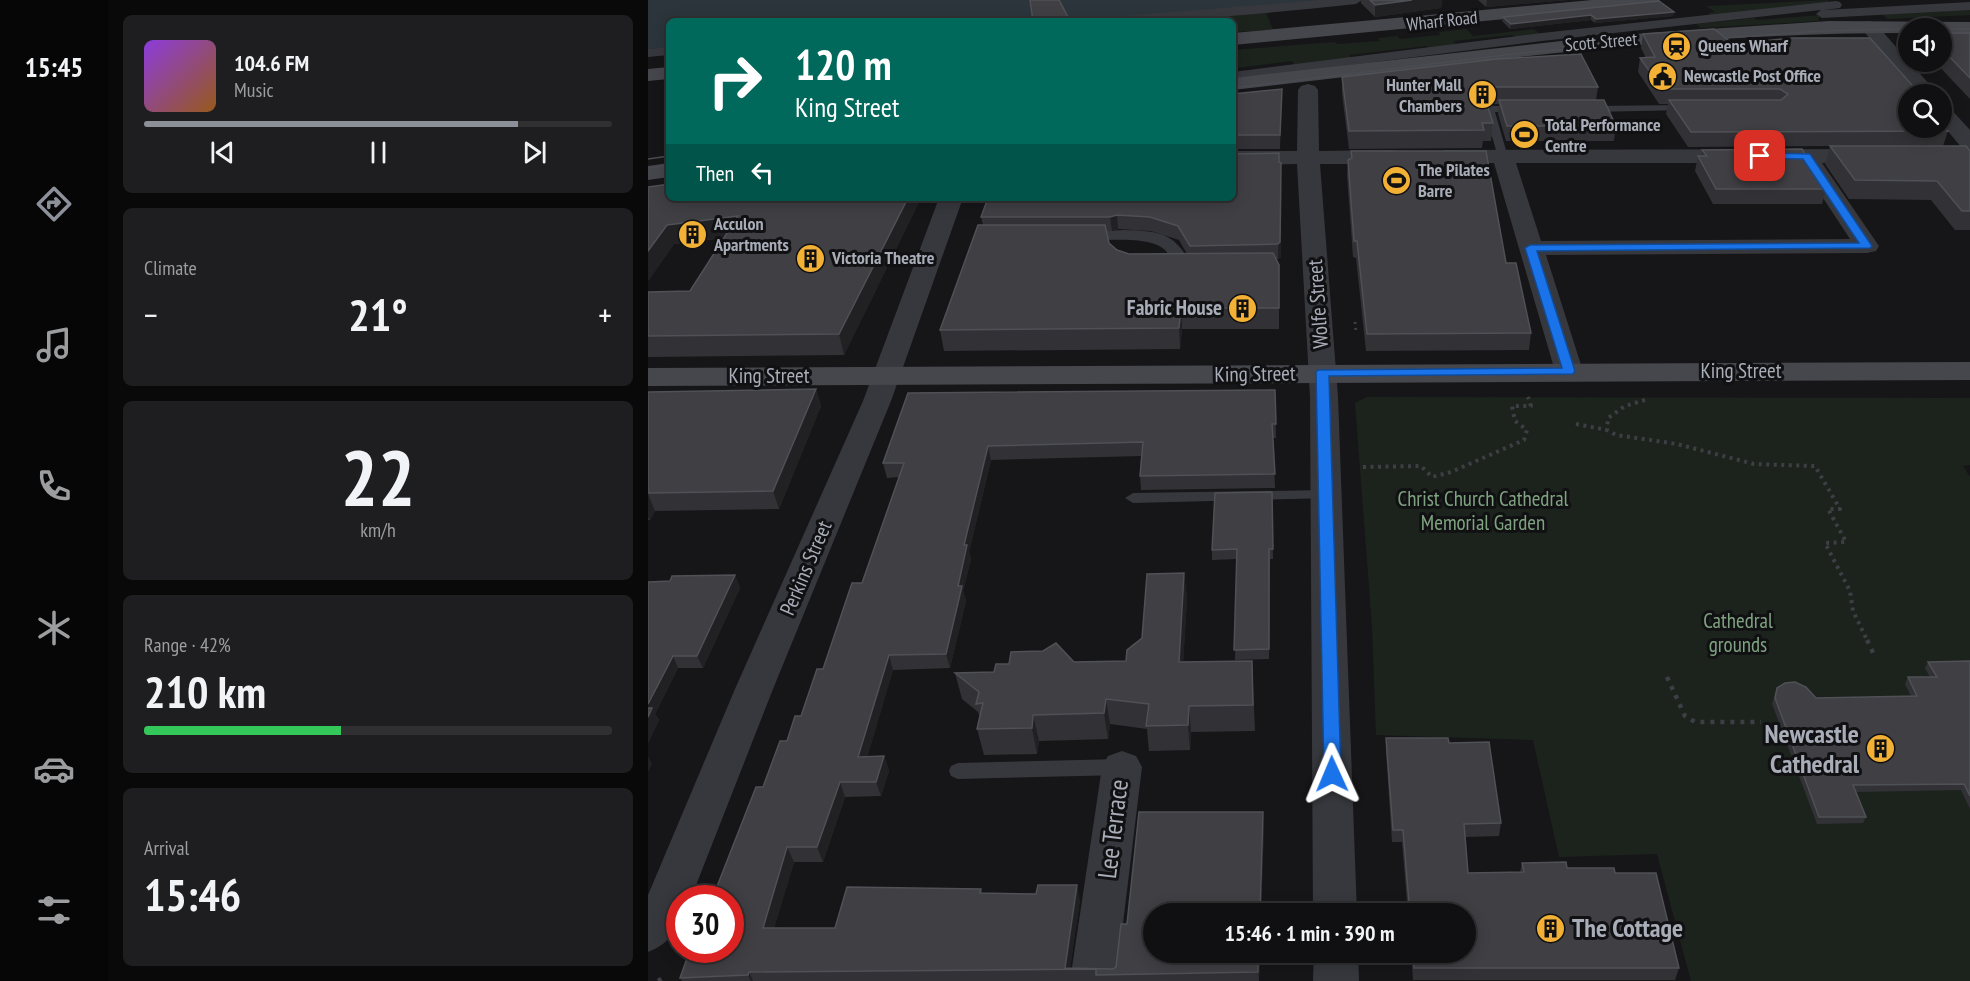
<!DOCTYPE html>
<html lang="en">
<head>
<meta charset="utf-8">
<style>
  body { margin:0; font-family:"PT Sans Narrow",sans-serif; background:#1e1e20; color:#f1f3f6; height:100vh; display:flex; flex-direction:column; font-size:22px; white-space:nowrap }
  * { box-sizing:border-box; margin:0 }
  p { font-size:20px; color:#9c9d9f }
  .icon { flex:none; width:33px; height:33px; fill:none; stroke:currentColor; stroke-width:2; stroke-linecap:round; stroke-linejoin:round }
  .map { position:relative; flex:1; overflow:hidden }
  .panel { display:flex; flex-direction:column; gap:15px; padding:15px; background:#09090a; width:540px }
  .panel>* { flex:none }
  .banner { position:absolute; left:18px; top:18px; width:570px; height:183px; border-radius:9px; box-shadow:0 3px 15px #0003,0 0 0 2px #303032; background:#00695c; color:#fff; overflow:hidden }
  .tools { position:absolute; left:1250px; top:18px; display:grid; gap:12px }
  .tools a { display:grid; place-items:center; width:54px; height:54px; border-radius:50%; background:#101012; box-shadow:0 3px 15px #0003,0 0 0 2px #303032; font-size:30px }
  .speed { position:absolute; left:18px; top:885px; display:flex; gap:12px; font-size:30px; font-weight:700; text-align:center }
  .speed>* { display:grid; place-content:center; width:78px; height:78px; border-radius:50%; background:#101012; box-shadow:0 3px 15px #0003,0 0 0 2px #303032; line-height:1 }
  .speed .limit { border:9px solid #d22; background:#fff; color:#111 }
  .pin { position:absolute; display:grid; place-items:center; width:51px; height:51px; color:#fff; margin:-26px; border-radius:12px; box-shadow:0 3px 9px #0006 }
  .me { position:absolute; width:66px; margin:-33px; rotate:359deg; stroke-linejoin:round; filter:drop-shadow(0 0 4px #0008) }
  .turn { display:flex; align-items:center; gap:21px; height:126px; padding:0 30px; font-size:27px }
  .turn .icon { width:78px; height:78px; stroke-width:2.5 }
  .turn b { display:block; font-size:42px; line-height:51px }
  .then { display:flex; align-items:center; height:57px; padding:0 30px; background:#0003; gap:12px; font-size:22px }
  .big { font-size:45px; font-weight:700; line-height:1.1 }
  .panel .tile { flex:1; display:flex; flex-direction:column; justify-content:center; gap:9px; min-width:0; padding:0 21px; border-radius:9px; background:#1e1e20 }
  .panel .dial { align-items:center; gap:0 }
  .dial b { font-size:78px; line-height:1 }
  .song { display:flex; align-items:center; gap:18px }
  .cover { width:72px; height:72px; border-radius:9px; background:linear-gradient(135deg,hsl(270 70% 55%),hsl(30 70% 35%)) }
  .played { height:6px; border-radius:3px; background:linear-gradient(90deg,#8c9099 80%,#303032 80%) }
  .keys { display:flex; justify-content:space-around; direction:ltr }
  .heat { display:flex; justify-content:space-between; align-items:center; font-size:33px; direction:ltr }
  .charge { height:9px; border-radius:4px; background:linear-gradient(90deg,#34c759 42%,#303032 0) }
  .trip { position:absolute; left:495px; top:903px; width:333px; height:60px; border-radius:30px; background:#101012; box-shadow:0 3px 15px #0003,0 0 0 2px #303032; font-weight:700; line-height:60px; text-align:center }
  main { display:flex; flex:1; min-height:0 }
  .menu { display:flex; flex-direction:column; width:108px; justify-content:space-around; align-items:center; background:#060607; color:#9c9d9f }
  .menu .icon { width:42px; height:42px }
  .menu .current { color:#8c9099 }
  .menu b { font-size:27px; color:#f1f3f6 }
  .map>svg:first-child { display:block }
  .green { fill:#1c231d }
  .water { fill:#2c353c }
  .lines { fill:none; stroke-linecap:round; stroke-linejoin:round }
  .path-far2 { stroke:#3d3f44; stroke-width:3; stroke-dasharray:2 4; stroke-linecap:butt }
  .path-far1 { stroke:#3d3f44; stroke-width:4; stroke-dasharray:3 4.5; stroke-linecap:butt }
  .path { stroke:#3d3f44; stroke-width:4.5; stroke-dasharray:4 6; stroke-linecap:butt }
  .service { fill:#37383d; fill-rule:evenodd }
  .pedestrian { fill:#37383d; fill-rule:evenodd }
  .minor { fill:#37383d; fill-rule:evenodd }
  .secondary { fill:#45474d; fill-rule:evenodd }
  .tram { stroke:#4a4c52; stroke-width:1.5 }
  .wall { fill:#323236; fill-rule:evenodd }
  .shaded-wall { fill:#212124 }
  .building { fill:#3f3f44; stroke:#4f5156; stroke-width:1.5 }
  .route { fill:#1a73e8; stroke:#114b97; stroke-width:1.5 }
  .labels { text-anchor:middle; stroke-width:6; stroke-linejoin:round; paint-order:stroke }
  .far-street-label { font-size:18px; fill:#a8adb8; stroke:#111113 }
  .far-poi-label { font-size:18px; font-weight:bold; fill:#a8adb8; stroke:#111113; text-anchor:start }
  .street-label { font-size:21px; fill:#a8adb8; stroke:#111113 }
  .poi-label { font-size:21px; font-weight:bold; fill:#a8adb8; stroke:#111113; text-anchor:end }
  .park-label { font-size:21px; fill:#7fa381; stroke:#111113 }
  .near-poi-label { font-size:26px; font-weight:bold; fill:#a8adb8; stroke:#111113; text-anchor:end }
  .near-street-label { font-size:26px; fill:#a8adb8; stroke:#111113 }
</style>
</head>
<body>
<main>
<nav class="menu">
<b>15:45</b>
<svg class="icon current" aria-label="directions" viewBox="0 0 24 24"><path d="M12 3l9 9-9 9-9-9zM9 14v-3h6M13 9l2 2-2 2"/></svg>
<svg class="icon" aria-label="music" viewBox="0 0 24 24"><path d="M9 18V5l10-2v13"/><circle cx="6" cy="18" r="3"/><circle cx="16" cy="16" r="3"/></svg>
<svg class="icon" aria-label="phone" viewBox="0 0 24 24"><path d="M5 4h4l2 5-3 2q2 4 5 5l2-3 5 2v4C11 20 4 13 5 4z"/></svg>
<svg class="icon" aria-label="climate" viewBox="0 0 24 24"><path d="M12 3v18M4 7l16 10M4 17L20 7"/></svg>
<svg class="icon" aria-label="car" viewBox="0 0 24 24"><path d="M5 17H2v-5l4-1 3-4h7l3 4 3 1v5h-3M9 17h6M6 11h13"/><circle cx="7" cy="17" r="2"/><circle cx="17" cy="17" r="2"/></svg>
<svg class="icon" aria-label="filters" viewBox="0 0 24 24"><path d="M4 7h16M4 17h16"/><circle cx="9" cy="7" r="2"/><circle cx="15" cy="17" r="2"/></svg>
</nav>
<section class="panel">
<div class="tile">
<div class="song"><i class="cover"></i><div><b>104.6 FM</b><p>Music</p></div></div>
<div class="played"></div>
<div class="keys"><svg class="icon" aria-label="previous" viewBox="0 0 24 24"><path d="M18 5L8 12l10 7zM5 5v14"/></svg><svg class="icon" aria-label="pause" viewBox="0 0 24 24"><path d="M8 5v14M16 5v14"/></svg><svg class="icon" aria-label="next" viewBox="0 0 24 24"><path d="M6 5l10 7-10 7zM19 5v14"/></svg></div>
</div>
<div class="tile"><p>Climate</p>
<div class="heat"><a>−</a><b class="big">21°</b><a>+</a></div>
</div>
<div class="tile dial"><b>22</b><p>km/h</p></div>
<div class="tile"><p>Range · 42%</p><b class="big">210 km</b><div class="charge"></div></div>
<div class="tile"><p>Arrival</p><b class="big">15:46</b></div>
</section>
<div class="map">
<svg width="1322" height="981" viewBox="0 0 1322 981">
  <rect width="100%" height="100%" fill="#161618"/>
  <!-- green -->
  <g class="green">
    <polygon points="1181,0 1179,3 1064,16 1060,13 1067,12 1058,6"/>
    <polygon points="1322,7 1322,15 1240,19 1231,12"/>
    <polygon points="618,12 625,30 585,32 585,21 487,21"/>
    <polygon points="1173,15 1170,21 1053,28 1048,24 1106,18 1109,20"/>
    <polygon points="818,29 825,36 886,29 892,34 868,37 864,35 806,41 809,45 781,48 778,46 701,55 703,58 647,65 644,61 589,68 591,72 585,73 585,50 687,42 689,44 732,41 730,38 749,36 752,39 792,35 791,32"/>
    <polygon points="719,397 1322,398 1322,465 1315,466 1322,477 1322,981 1043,981 1009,854 911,857 885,740 728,735 724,626 707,403"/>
  </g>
  <!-- water -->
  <polygon class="water" points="0,0 686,0 421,21 21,21 21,48 0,49"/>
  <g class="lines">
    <!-- path-far2 -->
    <polyline class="path-far2" points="707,322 708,332"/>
    <!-- path-far1 -->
    <g class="path-far1">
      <polyline points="997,400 977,406 960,418 959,430 968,435 1029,444 1106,464 1167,466 1192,509 1180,509 1198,542 1177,543 1202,591 1205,611 1220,642"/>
      <polyline points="928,424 959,430"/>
      <polyline points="715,467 773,466 784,477 803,472 876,440 879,430 867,421 864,406 883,406 880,397"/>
    </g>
    <!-- path -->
    <g class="path">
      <polyline points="1219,640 1227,657"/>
      <polyline points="1019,677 1037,716 1047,722 1113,722"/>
      <polyline points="10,981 18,976"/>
    </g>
    <!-- service -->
    <g class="service">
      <polygon points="1038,105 1041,106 1041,110 942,112 937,109 942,106"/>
      <polygon points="841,106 870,106 875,109 870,112 847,112 860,157 859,159 850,157 836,109"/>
      <polygon points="679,490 687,495 684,498 485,503 477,498 485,493"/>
      <polygon points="474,759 481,762 483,767 481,772 474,775 310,779 303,776 301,771 303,766 310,763"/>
    </g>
    <!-- pedestrian -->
    <g class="pedestrian">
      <path d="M673,0H714L708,4C624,13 541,21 457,21L463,17Z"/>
      <polygon points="1188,1 1192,2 1194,5 1192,8 1176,10 1322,2 1322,10 1174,18 1168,14 1173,10 894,41 585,80 585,72 894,33"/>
      <polygon points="21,47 21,55 0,57 0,49"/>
      <path d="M476,230C508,231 526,231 542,263L557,264L560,268L557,272H530C525,265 523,257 518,251C504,234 448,241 428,242L422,241L419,237L422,233L428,232Z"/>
    </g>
    <!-- minor -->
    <g class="minor">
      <polygon points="1220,21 1226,22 1290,94 1270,94 1211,26 1214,22"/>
      <polygon points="660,84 667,86 670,90 671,151 745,150 753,152 756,157 753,162 745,164 672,164 690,397 709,914 665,914 662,397 649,164 585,165 585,151 649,151 650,90 653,86"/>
      <polygon points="1293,104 1300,106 1322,130 1322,149 1314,148 1293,123"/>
      <path d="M1222,149L1230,151L1233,156L1230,161L1174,163L1231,246L1228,251L1219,253L898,255L935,371L931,377L921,379L911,377L907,371L846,163L798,164L790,162L787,157L790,152L798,150ZM868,163H1152L1202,239L893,241Z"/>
      <path d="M291,198H315L243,401L125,689L43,898H32C32,925 26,942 0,952V895L87,689L215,401Z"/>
      <polygon points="474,751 488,756 494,767 468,981 422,981 454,767 460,756"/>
      <polygon points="666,952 710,952 711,981 665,981"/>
    </g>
    <!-- secondary -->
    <g class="secondary">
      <polygon points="944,0 1012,0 1009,4 1003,5 585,45 585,33"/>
      <path d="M1181,21L1322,22V34H1293V28H1260V33C1034,32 809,65 585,90V78L957,36Z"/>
      <polygon points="21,67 21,79 0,81 0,69"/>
      <polygon points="21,163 21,177 0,180 0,166"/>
      <polygon points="1322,362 1322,380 0,386 0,368"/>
    </g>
    <!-- tram -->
    <g class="tram">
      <polyline points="1293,29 1322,29"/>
      <polyline points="1059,39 1174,31 1260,29"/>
      <polyline points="585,88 883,52 1008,42"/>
      <polyline points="0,159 21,156"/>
      <polyline points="0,168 21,165"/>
    </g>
  </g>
  <!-- wall -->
  <g class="wall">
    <polygon points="713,0 794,0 793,8 727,17 713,3"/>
    <polygon points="830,0 920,0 838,7"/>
    <polygon points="1026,12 1025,16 947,23 943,20 862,29 854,21 855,17"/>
    <polygon points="1293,33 1322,33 1322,99 1287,62 1293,62"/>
    <polygon points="995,34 1085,44 1293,128 1293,119 1296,122 1295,125 1300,131 1295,146 1322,151 1322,230 1307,230 1283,200 1201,199 1177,164 1182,146 1040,147 1018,114 1020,104 1011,104 990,72 992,58 998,58 993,48"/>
    <polygon points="694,77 950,87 948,100 968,126 966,141 858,141 850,114 851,104 840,104 839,105 845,123 843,141 835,141 834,148 701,149 694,94"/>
    <polygon points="634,89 632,149 585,149 585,94"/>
    <polygon points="1054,150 1178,189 1174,204 1065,204 1047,171 1050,156 1053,156"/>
    <polygon points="703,151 858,263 883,333 881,350 718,351 708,258 705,257 699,175 700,160 703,159"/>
    <path d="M631,153L633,257L630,259H628L631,265V329H534L532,349L296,351L292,330L335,225L333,217ZM470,229L503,231L531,240L539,254H481L469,250L461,243L458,231H464Z"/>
    <polygon points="0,187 21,198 273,198 196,355 0,357 0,292 42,291 76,238 26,244 0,281"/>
    <polygon points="168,389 173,406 131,509 7,511 2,520 0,520 0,392"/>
    <polygon points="627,390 628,438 625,438 627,488 493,490 492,476 493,456 343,460 321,552 323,559 315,591 318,601 302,668 245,670 219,757 236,756 241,771 233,796 197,797 175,862 146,862 126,928 187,928 333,889 334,893 432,900 422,968 465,969 468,967 479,924 616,826 613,914 506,914 612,952 611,981 34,981 32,978 68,889 115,787 139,741 153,716 214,583 251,477 239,478 235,463"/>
    <polygon points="624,492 625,559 622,559 621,659 587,660 589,559 564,560 564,550"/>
    <polygon points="536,573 539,598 535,662 604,661 607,731 543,732 542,750 501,751 499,729 462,724 460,739 391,741 389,754 336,755 329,729 332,718 330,712 314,699 307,673 346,672 426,662 478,661 494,638"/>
    <polygon points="87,575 92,588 55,668 30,668 7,714 11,720 0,743 0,582 22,581"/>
    <polygon points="1322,661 1322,809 1313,790 1208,792 1218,817 1215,823 1169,824 1124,704 1129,688 1168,698 1263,696 1257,684 1260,677 1282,677 1277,668 1280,662"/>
    <polygon points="738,738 801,743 853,823 851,836 817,837 820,873 872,872 874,863 967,873 1031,968 1027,980 765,980 763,952 818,952 818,914 760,914 754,842 744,842 738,751"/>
  </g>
  <!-- shaded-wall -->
  <g class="shaded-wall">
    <polygon points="764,0 794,0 793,8 727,17 727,5"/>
    <polygon points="839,0 920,0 838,7"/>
    <polygon points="1026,12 1025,16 947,23 948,19"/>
    <polygon points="943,15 943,20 862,29 863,24"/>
    <polygon points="841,87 840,104 834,110 835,92"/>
    <polygon points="634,176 633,257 630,259 630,244"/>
    <polygon points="260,198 273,198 196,355 191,334"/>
    <polygon points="469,215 470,229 464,231 462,217"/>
    <polygon points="90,216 96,235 26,244 0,281 0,251 19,225"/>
    <polygon points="533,308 534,329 532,349 531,328"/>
    <polygon points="168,389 173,406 131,509 125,491"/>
    <polygon points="340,446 343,460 321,552 323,559 315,591 318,601 302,668 298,654 316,545"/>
    <polygon points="0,494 7,511 2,520 0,517"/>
    <polygon points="536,573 539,598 534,688 531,662"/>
    <polygon points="87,575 92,588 55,668 49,656"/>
    <polygon points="241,655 245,670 215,772 210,757"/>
    <polygon points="25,656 30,668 7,714 11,720 0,743 0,704"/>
    <polygon points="458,699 462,724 460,739 456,713"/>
    <polygon points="541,706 543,732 542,750 540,725"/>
    <polygon points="385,715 391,741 389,754 384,728"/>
    <polygon points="0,756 4,764 0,772"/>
    <polygon points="236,756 241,771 233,796 228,782"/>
    <polygon points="192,782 197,797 175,862 169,847"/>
    <polygon points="615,812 616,826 613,914 612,914"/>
    <polygon points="139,847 146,862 122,942 115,928"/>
    <polygon points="429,885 432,900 422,969 417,969"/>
    <polygon points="610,952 612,952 610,981"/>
    <polygon points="101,972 105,981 103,981 100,975"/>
  </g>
  <!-- building -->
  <g class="building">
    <polygon points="382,0 411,0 422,21 385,21"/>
    <polygon points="722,0 764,0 727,5"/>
    <polygon points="1011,1 1026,12 948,19 943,15 863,24 855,17"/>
    <polygon points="1066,29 1085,44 1145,38 1222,38 1272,94 1260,94 1260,128 1293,128 1293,124 1300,131 1043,132 1021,100 1133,100 1140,94 1132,89 1014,89 992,58 1007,57 995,34"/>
    <polygon points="1293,33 1322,33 1322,78 1293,48"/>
    <polygon points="933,54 950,87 841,87 835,92 845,123 834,123 836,130 701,131 694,77 849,59"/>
    <polygon points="634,89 632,135 585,135 585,94"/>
    <polygon points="851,100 956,100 968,126 859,126"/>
    <polygon points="1182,146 1318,146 1322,151 1322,211 1314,211 1289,181 1207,180"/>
    <polygon points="1154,149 1178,189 1068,189 1050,156 1059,156 1054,150"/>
    <polygon points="703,151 838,151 858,263 868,263 883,333 719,334 709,241 706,241 700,160 704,158"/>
    <polygon points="631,153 631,162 633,163 632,242 630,244 542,246 530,226 502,217 469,215 462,217 333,217 340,198 585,198 585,154"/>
    <polygon points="21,184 21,198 260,198 191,334 0,336 0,292 42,291 90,216 19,225 0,251 0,187"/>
    <polygon points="330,225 457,225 461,243 469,250 481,254 625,253 631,265 631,308 533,308 531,328 292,330"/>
    <polygon points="168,389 125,491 0,493 0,392"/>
    <polygon points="627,390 628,424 624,424 627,474 492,476 495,442 340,446 316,545 319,545 310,586 314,586 298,654 241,655 210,757 236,756 228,782 192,782 169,847 139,847 115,928 187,928 199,887 333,889 332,893 388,894 390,885 429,885 417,968 465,969 468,967 473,924 479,924 491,812 615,812 612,914 506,914 506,952 610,952 610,972 448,975 448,969 101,972 100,975 32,978 42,950 82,950 82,898 60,898 63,889 68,889 108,787 115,787 132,741 139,741 147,716 153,716 169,669 175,669 204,583 214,583 256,463 235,463 260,393"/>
    <polygon points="624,492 625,549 621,549 621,649 586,650 589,549 564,550 567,493"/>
    <polygon points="536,573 531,662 604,661 605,705 541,706 540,725 498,726 501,704 458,699 456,713 385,715 384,728 329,729 335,703 328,704 331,692 307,673 346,672 348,664 361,664 363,652 395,651 408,643 426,662 478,661 479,650 494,638 499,574"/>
    <polygon points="87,575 49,656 25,656 0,704 0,582 22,581 24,576"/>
    <polygon points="1322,661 1322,796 1316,784 1205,785 1218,817 1171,817 1127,698 1129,688 1137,683 1147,682 1158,687 1168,698 1269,696 1260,677 1289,677 1280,662"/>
    <polygon points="0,708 4,708 0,717"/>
    <polygon points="738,738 800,738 801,743 841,742 853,823 816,824 820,873 876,872 874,863 918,862 919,868 966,868 967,873 1008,873 1031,968 766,968 765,952 818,952 818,914 762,914 755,830 745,830"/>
  </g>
  <!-- route -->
  <polygon class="route" points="1112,153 1162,154 1224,246 1222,248 889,251 927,371 925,374 681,376 693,774 690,779 684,781 678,779 676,774 668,372 670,370 914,368 877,248 882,245 1211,243 1155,159 1109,158 1108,156"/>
  <!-- icons -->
  <defs>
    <symbol id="station-disc" viewBox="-11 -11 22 22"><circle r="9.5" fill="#f2b134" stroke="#111113"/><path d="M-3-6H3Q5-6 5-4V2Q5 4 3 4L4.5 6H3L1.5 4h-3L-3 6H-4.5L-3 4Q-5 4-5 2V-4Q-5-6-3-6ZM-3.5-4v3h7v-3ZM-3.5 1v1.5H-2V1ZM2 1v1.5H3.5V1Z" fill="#111"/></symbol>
    <symbol id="civic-disc" viewBox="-11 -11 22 22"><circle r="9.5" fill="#f2b134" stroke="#111113"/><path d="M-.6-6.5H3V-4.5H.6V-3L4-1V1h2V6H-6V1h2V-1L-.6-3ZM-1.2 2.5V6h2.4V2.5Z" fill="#111"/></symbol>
    <symbol id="building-disc" viewBox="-11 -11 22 22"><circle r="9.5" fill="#f2b134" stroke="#111113"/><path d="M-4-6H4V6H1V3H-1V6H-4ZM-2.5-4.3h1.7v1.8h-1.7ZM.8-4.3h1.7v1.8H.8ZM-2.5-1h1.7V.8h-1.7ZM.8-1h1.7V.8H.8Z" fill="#111"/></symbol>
    <symbol id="stadium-disc" viewBox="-11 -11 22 22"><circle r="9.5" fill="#f2b134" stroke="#111113"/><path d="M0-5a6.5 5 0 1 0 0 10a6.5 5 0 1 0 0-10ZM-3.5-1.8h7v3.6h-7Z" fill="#111"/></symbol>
  </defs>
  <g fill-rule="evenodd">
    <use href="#station-disc" x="1012" y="30" width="33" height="33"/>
    <use href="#civic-disc" x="998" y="60" width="33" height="33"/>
    <use href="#building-disc" x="818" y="78" width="33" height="33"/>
    <use href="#stadium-disc" x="860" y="118" width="33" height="33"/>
    <use href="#stadium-disc" x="732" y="164" width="33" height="33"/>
    <use href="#building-disc" x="28" y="218" width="33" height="33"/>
    <use href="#building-disc" x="146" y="242" width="33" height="33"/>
    <use href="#building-disc" x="578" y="292" width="33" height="33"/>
    <use href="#building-disc" x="1216" y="732" width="33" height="33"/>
    <use href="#building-disc" x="886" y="912" width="33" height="33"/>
  </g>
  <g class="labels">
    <!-- far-street labels -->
    <g class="far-street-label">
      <text transform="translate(794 21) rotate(-6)" y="6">Wharf Road</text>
      <text transform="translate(953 42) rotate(-5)" y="6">Scott Street</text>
    </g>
    <!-- far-poi labels -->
    <g class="far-poi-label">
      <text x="1050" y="52">Queens Wharf</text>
      <text x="1036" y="82">Newcastle Post Office</text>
      <text x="814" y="91" text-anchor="end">Hunter Mall<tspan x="814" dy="21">Chambers</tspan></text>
      <text x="897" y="131">Total Performance<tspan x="897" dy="21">Centre</tspan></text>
      <text x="770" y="176">The Pilates<tspan x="770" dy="21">Barre</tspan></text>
      <text x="66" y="230">Acculon<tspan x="66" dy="21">Apartments</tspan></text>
      <text x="184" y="264">Victoria Theatre</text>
    </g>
    <!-- street labels -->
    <g class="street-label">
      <text transform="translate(670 304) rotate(-94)" y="7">Wolfe Street</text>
      <text x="1093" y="378">King Street</text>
      <text transform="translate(607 374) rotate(-1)" y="7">King Street</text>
      <text x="121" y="383">King Street</text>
      <text transform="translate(158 568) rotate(-67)" y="7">Perkins Street</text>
    </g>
    <!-- poi labels -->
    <g class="poi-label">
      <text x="574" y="315">Fabric House</text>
    </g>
    <!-- park labels -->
    <g class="park-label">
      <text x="835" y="506">Christ Church Cathedral<tspan x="835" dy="24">Memorial Garden</tspan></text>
      <text x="1090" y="628">Cathedral<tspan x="1090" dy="24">grounds</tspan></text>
    </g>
    <!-- near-poi labels -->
    <g class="near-poi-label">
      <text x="1211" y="743">Newcastle<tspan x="1211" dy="30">Cathedral</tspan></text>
      <text x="924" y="937" text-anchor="start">The Cottage</text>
    </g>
    <!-- near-street labels -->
    <g class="near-street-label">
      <text transform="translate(465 829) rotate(-83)" y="9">Lee Terrace</text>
    </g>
  </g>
</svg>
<div class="tools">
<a><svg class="icon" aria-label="sound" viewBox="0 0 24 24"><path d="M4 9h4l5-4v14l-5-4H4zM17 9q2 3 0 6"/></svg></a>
<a><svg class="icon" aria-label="search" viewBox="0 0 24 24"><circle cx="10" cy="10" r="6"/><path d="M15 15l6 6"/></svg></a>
</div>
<div class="speed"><div class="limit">30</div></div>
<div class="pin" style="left:1112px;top:156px;background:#d93025"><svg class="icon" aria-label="arrive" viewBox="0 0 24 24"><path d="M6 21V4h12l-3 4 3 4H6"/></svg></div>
<svg class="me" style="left:684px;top:774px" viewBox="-20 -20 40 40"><path d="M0-17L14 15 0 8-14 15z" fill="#1a73e8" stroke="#fff" stroke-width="4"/></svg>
<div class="trip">15:46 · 1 min · 390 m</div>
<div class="banner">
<div class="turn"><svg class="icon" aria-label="right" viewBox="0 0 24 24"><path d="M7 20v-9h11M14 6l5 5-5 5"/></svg><div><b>120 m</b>King Street</div></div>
<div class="then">Then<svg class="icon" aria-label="left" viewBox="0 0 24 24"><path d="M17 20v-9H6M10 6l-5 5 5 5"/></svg></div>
</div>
</div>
</main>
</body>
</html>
